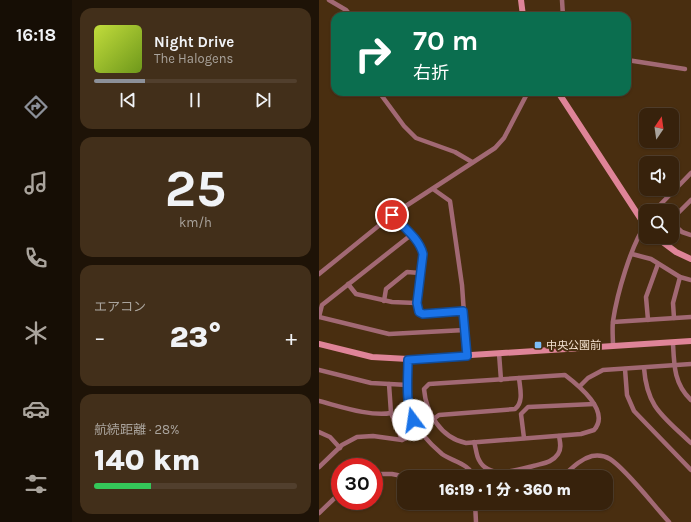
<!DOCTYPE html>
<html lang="ja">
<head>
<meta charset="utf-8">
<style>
  body { margin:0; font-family:Karla,"Noto Sans JP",sans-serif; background:#422f1a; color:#f1f3f6; height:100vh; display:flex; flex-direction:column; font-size:15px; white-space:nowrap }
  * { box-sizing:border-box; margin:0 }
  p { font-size:13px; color:#aaa49d }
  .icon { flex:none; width:22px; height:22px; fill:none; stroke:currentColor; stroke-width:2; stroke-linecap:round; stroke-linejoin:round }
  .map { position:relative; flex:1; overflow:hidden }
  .drawer { display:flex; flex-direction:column; gap:8px; padding:8px; background:#1e1307; width:247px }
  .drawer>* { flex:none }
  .banner { position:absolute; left:12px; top:12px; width:300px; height:84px; border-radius:12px; box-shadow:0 1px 3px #0004,0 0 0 1px #513f2d; background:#0b6e4f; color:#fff; overflow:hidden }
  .needle { width:26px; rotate:13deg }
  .controls { position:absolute; left:320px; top:108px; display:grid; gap:8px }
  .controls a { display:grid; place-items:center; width:40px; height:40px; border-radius:8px; background:#37220c; box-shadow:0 1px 3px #0004,0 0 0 1px #513f2d; font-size:20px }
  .speed { position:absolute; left:12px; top:458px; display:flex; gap:8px; font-size:20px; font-weight:700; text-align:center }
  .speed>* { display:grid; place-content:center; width:52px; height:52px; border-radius:50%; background:#37220c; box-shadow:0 1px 3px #0004,0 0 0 1px #513f2d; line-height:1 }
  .speed .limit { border:6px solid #d22; background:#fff; color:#111 }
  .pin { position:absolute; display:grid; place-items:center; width:34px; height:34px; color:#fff; margin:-17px; border:2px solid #fff; border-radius:50%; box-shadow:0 1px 4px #0007 }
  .me { position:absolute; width:44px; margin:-22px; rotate:346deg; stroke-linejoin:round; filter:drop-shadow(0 0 3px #0008) }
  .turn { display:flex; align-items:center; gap:14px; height:84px; padding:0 16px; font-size:18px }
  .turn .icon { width:52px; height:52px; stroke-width:2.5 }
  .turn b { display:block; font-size:28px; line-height:34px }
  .big { font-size:30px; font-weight:800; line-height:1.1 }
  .drawer .card { flex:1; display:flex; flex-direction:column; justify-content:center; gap:6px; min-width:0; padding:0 14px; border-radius:12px; background:#422f1a }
  .drawer .dial { align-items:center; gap:0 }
  .dial b { font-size:52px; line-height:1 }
  .song { display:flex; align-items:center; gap:12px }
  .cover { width:48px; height:48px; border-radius:6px; background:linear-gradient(135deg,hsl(70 70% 55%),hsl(80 70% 35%)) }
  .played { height:4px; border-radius:2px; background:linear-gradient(90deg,#8c9099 25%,#513f2d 25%) }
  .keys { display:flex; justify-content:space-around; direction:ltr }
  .heat { display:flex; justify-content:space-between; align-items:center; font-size:22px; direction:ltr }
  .charge { height:6px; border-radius:3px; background:linear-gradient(90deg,#34c759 28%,#513f2d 0) }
  .trip { position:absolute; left:78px; top:470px; width:216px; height:40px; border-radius:12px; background:#37220c; box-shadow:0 1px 3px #0004,0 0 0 1px #513f2d; font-weight:800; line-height:40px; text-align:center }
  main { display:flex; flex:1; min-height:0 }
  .menu { display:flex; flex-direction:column; width:72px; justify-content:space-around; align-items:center; background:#160e05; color:#aaa49d }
  .menu .icon { width:28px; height:28px }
  .menu .on { color:#8c9099 }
  .menu b { font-size:18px; color:#f1f3f6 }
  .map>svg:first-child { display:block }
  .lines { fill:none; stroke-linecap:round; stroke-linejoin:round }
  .street { stroke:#a26974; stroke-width:4.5 }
  .secondary { stroke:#df8498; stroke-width:6 }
  .route-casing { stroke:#114b97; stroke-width:10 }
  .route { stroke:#1a73e8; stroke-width:7 }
  .poi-dot { fill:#7cbef9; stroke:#492e10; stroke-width:1.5 }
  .labels { text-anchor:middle; stroke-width:4; stroke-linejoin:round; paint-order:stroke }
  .poi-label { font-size:11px; fill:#f3e1d0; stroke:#492e10; text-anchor:start }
</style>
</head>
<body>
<main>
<nav class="menu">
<b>16:18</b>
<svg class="icon on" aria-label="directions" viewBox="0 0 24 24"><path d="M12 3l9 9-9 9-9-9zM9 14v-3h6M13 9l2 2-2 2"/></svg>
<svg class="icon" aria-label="music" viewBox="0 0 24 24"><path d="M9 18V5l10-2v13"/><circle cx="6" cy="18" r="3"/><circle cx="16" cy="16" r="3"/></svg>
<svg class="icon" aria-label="phone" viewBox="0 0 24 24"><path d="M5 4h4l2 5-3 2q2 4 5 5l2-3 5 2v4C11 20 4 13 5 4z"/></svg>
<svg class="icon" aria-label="climate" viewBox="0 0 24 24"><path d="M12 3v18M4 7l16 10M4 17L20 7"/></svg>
<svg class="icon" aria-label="car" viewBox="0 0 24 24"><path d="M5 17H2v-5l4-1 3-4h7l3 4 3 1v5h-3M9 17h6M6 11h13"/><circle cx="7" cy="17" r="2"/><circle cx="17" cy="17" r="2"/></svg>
<svg class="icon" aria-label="filters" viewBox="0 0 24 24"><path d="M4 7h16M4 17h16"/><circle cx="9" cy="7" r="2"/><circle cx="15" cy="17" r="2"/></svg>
</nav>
<section class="drawer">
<div class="card">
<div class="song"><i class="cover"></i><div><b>Night Drive</b><p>The Halogens</p></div></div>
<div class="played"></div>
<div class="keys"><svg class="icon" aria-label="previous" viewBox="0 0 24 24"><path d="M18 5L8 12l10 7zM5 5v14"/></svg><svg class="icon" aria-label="pause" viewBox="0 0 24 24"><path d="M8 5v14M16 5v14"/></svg><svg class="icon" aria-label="next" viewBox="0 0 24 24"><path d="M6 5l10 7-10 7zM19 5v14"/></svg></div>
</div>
<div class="card dial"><b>25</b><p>km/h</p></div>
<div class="card"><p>エアコン</p>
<div class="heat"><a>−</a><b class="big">23°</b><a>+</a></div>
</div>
<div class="card"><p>航続距離 · 28%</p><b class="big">140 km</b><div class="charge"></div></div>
</section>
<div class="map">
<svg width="372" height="522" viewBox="0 0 372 522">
  <rect width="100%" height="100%" fill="#492e10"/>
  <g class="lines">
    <!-- street -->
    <g class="street">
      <polyline points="10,0 27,10 32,16"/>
      <polyline points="243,0 244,16"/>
      <polyline points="308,60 366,69"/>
      <polyline points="60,92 85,126 97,138 136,152 153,162"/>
      <polyline points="114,189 131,201 143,285 148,356"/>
      <polyline points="338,208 372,173"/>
      <polyline points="73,215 100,242 104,254 97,303 100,312 103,314 144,311"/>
      <polyline points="353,219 372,200"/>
      <polyline points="353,223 363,232 372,235"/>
      <polyline points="313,254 332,259 361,277 372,280"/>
      <polyline points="0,274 73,215 176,148 185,138 209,92"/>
      <polyline points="29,284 37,294 73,302 97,303"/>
      <polyline points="65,301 67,289 88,272 101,273"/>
      <polyline points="0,317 70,334 146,330"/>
      <polyline points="0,317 3,305 92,235"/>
      <polyline points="355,318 354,303 361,277"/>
      <polyline points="329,320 327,297 339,264"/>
      <polyline points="294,322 372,317"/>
      <path d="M354,343C355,365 355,384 372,400"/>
      <path d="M294,346C294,338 293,329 294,321C298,294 312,245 327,224"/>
      <polyline points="180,353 182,380"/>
      <path d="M89,359C89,376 86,396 91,412C95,427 111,444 123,454C132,461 152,464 154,477"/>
      <path d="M325,368C328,408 344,416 372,443"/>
      <polyline points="306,369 308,395 315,411 372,470"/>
      <polyline points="0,370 52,383 89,385"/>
      <path d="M246,375C259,385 292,411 275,430L262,434L147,443C122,438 107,413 105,389L110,384Z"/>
      <polyline points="70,384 72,413 83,440"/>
      <polyline points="261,386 269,378 284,370 372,364"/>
      <path d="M0,401C20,406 52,417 72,413"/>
      <polyline points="0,432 11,437 21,448"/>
      <polyline points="205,438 202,414 209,407 275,404"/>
      <path d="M155,442C157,447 157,455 160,460C170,480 199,470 214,466C224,463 233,463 239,454C243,448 241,442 240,436"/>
      <path d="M0,467L23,445L38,437L54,436L83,440L90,437L120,415L196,409C205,402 201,388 200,378"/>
      <polyline points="55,474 73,474 88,477"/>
      <path d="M243,477C252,469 261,459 273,456C279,455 286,456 291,459C307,469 336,507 350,522"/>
      <polyline points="156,503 157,522"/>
      <polyline points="0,513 21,493"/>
    </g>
    <!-- secondary -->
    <g class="secondary">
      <polyline points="202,0 204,16"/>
      <polyline points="239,92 327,227"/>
      <polyline points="337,237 357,252 372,259"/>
      <polyline points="0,344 53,357 89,359 372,341"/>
    </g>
  </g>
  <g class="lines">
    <defs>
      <path id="route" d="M73,215C84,227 100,238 104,254L98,303L100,312L104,314L144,311L148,356L89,360C89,379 86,402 94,420"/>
    </defs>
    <!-- route casing -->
    <use href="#route" class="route-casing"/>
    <!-- route -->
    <use href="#route" class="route"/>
  </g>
  <!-- markers -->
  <rect class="poi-dot" x="215" y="341" width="8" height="8" rx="2"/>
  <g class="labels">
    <!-- poi labels -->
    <g class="poi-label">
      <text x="227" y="349">中央公園前</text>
    </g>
  </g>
</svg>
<div class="controls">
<a><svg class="needle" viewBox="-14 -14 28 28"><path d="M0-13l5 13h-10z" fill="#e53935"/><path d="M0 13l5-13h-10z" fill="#aaa49d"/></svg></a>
<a><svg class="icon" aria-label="sound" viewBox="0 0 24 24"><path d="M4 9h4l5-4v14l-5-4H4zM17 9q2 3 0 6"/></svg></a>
<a><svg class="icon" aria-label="search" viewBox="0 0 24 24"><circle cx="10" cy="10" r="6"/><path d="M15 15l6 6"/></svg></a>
</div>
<div class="speed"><div class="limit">30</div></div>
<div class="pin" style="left:73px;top:215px;background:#d93025"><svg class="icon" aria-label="arrive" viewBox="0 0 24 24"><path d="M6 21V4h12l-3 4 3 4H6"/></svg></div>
<svg class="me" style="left:94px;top:420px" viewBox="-20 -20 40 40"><circle r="19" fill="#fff"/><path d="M0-13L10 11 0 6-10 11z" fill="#1a73e8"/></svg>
<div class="trip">16:19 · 1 分 · 360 m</div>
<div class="banner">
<div class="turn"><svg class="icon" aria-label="right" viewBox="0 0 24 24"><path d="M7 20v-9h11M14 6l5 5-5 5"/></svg><div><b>70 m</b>右折</div></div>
</div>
</div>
</main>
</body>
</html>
